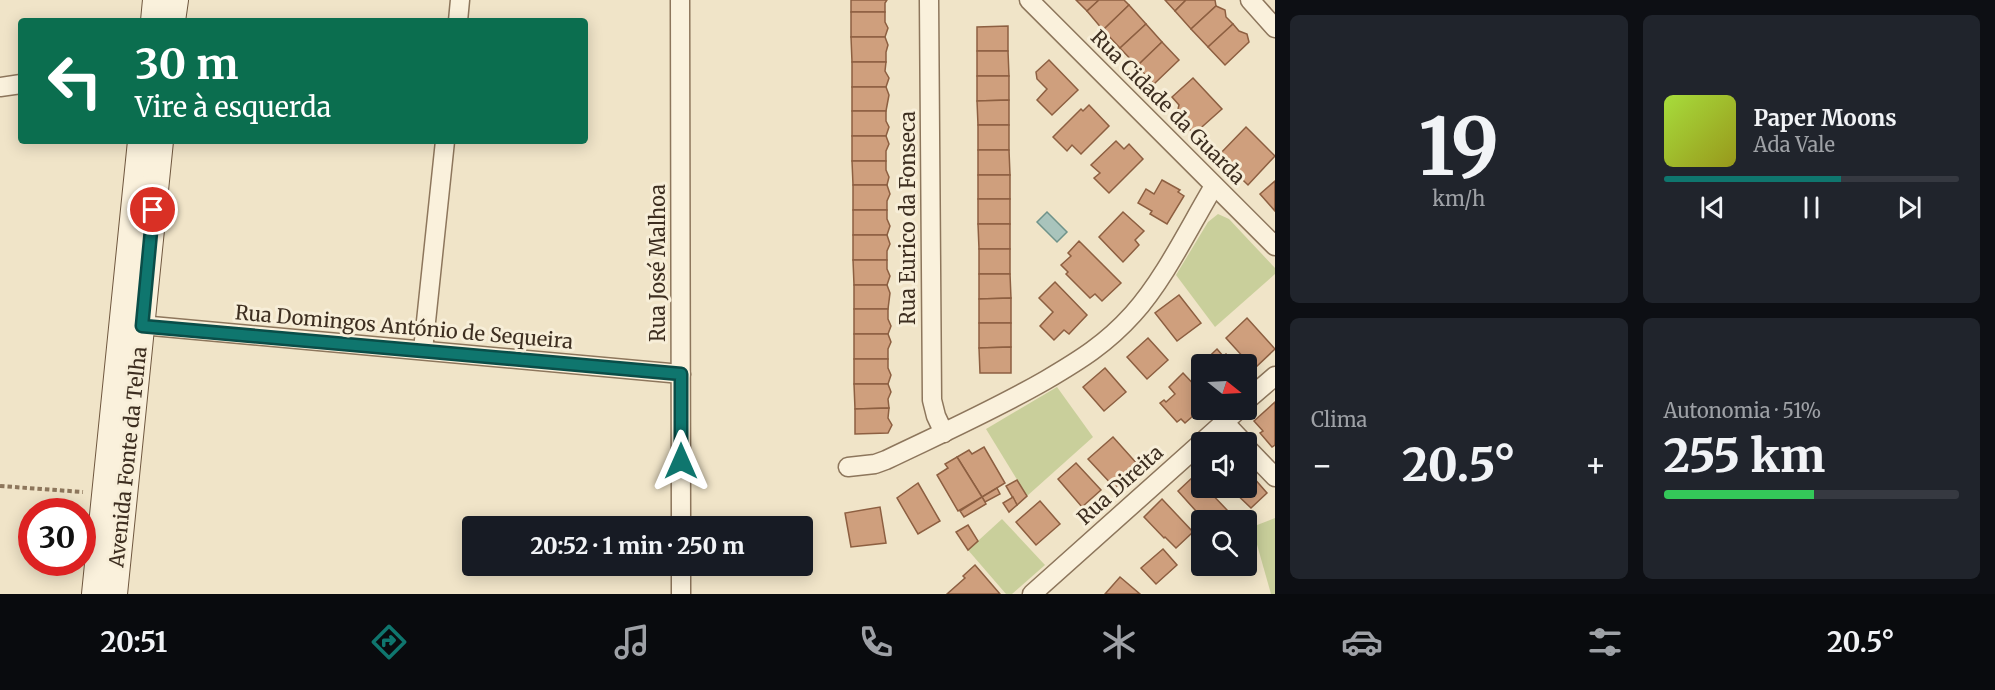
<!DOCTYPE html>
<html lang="pt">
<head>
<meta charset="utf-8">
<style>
  body { margin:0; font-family:Merriweather,serif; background:#20242c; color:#f1f3f6; height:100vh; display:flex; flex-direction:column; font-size:22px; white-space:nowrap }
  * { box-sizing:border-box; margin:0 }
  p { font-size:20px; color:#9ea1a6 }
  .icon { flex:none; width:33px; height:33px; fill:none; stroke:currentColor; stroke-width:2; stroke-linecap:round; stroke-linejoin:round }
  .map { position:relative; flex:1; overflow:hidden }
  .details { display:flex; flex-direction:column; gap:15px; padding:15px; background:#0d0f14; width:720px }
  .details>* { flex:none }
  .banner { position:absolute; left:18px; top:18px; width:570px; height:126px; border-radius:6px; box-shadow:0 3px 15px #0003; background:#0b6e4f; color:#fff; overflow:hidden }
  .needle { width:39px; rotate:108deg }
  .controls { position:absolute; left:1191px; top:354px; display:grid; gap:12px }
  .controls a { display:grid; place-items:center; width:66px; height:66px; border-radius:6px; background:#171b24; box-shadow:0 3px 15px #0003; font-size:30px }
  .speed { position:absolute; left:18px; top:498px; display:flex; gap:12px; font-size:30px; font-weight:700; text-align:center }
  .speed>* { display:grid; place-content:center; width:78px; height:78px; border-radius:50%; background:#171b24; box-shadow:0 3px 15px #0003; line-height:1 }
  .speed .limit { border:9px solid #d22; background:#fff; color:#111 }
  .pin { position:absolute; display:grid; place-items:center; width:51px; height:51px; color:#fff; margin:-26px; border:3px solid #fff; border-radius:50%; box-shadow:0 2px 6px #0007 }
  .me { position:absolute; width:66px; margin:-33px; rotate:0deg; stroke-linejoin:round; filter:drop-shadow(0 0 4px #0008) }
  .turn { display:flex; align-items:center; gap:21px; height:126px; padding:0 18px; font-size:27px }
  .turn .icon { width:78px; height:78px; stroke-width:2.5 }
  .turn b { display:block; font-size:42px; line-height:51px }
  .big { font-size:45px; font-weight:800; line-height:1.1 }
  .details .widget { flex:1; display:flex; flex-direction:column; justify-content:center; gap:9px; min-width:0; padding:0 21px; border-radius:9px; background:#20242c }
  .details .dial { align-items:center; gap:0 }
  .dial b { font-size:78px; line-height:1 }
  .song { display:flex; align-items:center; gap:18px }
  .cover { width:72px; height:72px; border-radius:9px; background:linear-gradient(135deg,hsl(80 70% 55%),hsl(60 70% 35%)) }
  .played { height:6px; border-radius:3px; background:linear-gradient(90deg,#0f766e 60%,#363941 60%) }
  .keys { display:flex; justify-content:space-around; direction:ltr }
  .heat { display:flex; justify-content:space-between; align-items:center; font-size:33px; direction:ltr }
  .charge { height:9px; border-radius:4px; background:linear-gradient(90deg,#34c759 51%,#363941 0) }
  .details .tiles { flex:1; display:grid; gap:15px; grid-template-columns:repeat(2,1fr) }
  .trip { position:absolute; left:462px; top:516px; width:351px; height:60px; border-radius:6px; background:#171b24; box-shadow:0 3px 15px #0003; font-weight:800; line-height:60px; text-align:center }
  .dock { display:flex; height:96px; justify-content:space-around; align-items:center; background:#090b0e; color:#9ea1a6 }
  .dock .icon { width:42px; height:42px }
  .dock .active { color:#0f766e }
  .dock b { font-size:27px; color:#f1f3f6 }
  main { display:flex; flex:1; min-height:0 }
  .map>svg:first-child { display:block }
  .green { fill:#c9cf9b }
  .water { fill:#a9c4bc; stroke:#6f938a; stroke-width:1.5 }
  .building { fill:#cf9f7d; stroke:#8d5f41; stroke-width:1.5 }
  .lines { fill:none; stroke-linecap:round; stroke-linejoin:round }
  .street-casing { stroke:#8d765c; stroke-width:21 }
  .secondary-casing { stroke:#6f573f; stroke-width:28 }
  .path { stroke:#8d765c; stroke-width:4; stroke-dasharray:4.5 3; stroke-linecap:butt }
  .street { stroke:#faf1dc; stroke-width:18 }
  .secondary { stroke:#faf1dc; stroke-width:26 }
  .route-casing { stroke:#0a4d48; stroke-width:15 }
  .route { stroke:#0f766e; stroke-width:10 }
  .labels { text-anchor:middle; stroke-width:6; stroke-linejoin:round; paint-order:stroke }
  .street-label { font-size:20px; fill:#3d2e20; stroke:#f7eed8 }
</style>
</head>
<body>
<main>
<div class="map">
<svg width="1275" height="594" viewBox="0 0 1275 594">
  <rect width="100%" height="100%" fill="#f0e4c8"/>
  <!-- green -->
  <g class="green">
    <polygon points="1218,214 1229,219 1275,268 1275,274 1215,327 1176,275 1208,222"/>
    <polygon points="1057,387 1093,437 1027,496 986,429"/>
    <polygon points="1275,518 1275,594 1271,594 1252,527"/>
    <polygon points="1002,519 1045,565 1012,594 1006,594 968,550"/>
  </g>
  <!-- water -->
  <polygon class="water" points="1047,212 1067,232 1057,242 1037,222"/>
  <!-- building -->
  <g class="building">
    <polygon points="851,0 887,0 885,3 885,12 851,12"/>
    <polygon points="1076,0 1099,0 1087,11"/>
    <polygon points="1099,0 1124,0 1129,5 1103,30 1087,11"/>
    <polygon points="1165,0 1186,0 1175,11"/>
    <polygon points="1186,0 1215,0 1216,6 1191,29 1175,11"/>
    <polygon points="1129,5 1146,24 1120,48 1103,30"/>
    <polygon points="1216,6 1225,10 1226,17 1233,24 1208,47 1191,29"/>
    <polygon points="851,12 885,12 885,22 888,28 885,37 851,37"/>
    <polygon points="1146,24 1162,42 1137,66 1120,48"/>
    <polygon points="1233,24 1239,31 1247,34 1249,42 1225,65 1208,47"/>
    <polygon points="1008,26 1008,51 977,51 977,27"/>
    <polygon points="851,37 885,37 888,45 886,52 886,62 852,62"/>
    <polygon points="1162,42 1179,60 1154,84 1137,66"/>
    <polygon points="977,51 1008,51 1009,76 977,76"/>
    <polygon points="1049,60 1078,90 1052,115 1037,100 1047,89 1037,79 1036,72"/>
    <polygon points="852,62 886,62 885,71 889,78 886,87 852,87"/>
    <polygon points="977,76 1009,76 1009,100 977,101"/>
    <polygon points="1193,78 1222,109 1194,134 1174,113 1178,109 1179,105 1172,97"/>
    <polygon points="852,87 886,87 889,95 886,111 852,111"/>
    <polygon points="1009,100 1009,125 978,125 977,101"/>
    <polygon points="1089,105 1109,126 1081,154 1072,145 1067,151 1053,137 1081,109 1083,111"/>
    <polygon points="852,111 886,111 886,121 889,127 886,136 852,136"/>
    <rect x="978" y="125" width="31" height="25"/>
    <polygon points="1246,127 1275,156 1248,185 1218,156"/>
    <polygon points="852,136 886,136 889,144 886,151 886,161 852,161"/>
    <polygon points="1116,141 1124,149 1129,144 1143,159 1109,193 1094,178 1100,173 1091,165"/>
    <polygon points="978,150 1009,150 1010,175 978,175"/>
    <polygon points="852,161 886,161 886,170 889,177 887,185 853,185"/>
    <rect x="978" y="175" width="32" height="24"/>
    <polygon points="1162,180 1180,190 1178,192 1184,196 1167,224 1150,214 1152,211 1138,203 1146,189 1154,194"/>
    <polygon points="1275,181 1275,211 1260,194"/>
    <polygon points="853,185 887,185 890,194 887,201 887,210 853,210"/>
    <rect x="978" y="199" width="32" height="25"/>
    <polygon points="853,210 887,210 887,219 890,226 887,235 853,235"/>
    <polygon points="1123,212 1144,231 1135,240 1139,245 1123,262 1099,237"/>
    <polygon points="978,224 1010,224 1010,249 979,249"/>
    <polygon points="853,235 887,235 890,244 887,251 887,260 853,260"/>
    <polygon points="1079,241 1121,283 1102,301 1095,294 1090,298 1066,274 1068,272 1061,265 1071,256 1068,253"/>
    <rect x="979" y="249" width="31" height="25"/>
    <polygon points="853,260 887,260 887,269 890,276 887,285 854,285"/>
    <polygon points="979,274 1010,274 1011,298 979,299"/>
    <polygon points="1055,282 1087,315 1069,334 1064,330 1054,340 1040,326 1053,312 1039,298"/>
    <polygon points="854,285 887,285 890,293 888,309 854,309"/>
    <polygon points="1179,295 1201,323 1177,341 1155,313"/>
    <polygon points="1011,298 1011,323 979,323 979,299"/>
    <polygon points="854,309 888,309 888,319 891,326 888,334 854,334"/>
    <polygon points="1247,318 1275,349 1254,369 1226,338"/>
    <polygon points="979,323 1011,323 1011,347 979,348"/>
    <polygon points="854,334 888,334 891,342 888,349 888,359 854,359"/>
    <polygon points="1148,338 1168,360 1147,379 1127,357"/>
    <polygon points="1011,347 1011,373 980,373 979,348"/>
    <polygon points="1217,349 1223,356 1226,354 1236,364 1202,364 1202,377 1195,370"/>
    <polygon points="854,359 888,359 888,368 891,375 888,384 854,384"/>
    <polygon points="1105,368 1126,392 1104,411 1083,387"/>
    <polygon points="1183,373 1202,393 1202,408 1185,423 1181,419 1177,422 1160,403 1164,400 1166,402 1175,394 1169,387"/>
    <polygon points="854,384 888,384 891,392 888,399 889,408 855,409"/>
    <polygon points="1275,402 1275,445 1272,447 1260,433 1263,431 1254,421"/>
    <polygon points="889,408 888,418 892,425 888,433 855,434 855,409"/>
    <polygon points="1113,437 1139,466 1115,488 1088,459"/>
    <polygon points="984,447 1005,483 982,497 957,457 969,450 972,454"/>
    <polygon points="957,457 982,497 958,511 937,475 948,468 945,464"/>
    <polygon points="1076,463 1101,490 1082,507 1058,479"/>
    <polygon points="1246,469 1267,493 1251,508 1230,488 1246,488"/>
    <polygon points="1194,476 1202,484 1202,488 1206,488 1227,510 1221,516 1222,518 1220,520 1204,520 1178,491"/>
    <polygon points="1017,480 1027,496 1017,505 1006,486"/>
    <polygon points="918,483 940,521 918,534 897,498"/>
    <polygon points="997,488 1000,494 985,502 982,497"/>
    <polygon points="982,497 986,504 964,517 960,511"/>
    <polygon points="1013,497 1017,505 1009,512 1003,503"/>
    <polygon points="1162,499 1193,532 1176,548 1165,537 1164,538 1144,517"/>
    <polygon points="1040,501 1060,524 1036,545 1016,522"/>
    <polygon points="880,507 886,543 851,547 845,513"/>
    <polygon points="968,525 978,541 968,550 956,532"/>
    <polygon points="1163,549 1177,565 1156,584 1141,568"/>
    <polygon points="975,565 1000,594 947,594 965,578 963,576"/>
    <polygon points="1120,577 1140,594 1105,594"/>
  </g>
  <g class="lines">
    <defs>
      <g id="street">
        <polyline points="680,0 681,526"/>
        <polyline points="929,0 932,400 936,416 944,433"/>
        <polyline points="1029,0 1275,246"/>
        <polyline points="1250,0 1275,28"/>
        <polyline points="458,21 460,0"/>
        <polyline points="0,87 21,84"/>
        <polyline points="130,324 681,374"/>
        <polyline points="423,350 445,141"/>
        <polyline points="1246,401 1275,376"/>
        <polyline points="1224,422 1243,442"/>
        <polyline points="1246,447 1275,477"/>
        <path d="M848,467L875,464L886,460C940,434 994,410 1046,380C1080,360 1106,344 1133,314C1164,280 1190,226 1214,186"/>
        <polyline points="681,566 681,594"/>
        <polyline points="1032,594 1238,410"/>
      </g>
      <g id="secondary">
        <polyline points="154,21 156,0"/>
        <polyline points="172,21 175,0"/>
        <polyline points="95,594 141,141"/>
        <polyline points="114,594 160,141"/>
      </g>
    </defs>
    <!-- street casing -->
    <use href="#street" class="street-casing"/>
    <!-- secondary casing -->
    <use href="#secondary" class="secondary-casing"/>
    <!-- path -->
    <polyline class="path" points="0,486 83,492"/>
    <!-- street -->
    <use href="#street" class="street"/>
    <!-- secondary -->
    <use href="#secondary" class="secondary"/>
  </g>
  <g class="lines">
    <defs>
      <polyline id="route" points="153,210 142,326 681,374 681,461"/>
    </defs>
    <!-- route casing -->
    <use href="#route" class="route-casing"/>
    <!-- route -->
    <use href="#route" class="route"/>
  </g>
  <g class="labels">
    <!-- street labels -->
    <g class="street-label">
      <text transform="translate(1168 107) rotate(45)" y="7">Rua Cidade da Guarda</text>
      <text transform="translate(908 218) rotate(-90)" y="7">Rua Eurico da Fonseca</text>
      <text transform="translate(658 263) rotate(-90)" y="7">Rua José Malhoa</text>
      <text transform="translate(404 327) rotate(5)" y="7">Rua Domingos António de Sequeira</text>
      <text transform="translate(128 457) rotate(-84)" y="7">Avenida Fonte da Telha</text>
      <text transform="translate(1120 485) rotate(-42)" y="7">Rua Direita</text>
    </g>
  </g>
</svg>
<div class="controls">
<a><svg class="needle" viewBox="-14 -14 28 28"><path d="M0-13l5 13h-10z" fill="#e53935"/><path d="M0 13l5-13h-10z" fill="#9ea1a6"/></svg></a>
<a><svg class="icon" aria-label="sound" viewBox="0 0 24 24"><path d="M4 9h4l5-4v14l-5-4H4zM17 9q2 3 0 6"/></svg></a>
<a><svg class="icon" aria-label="search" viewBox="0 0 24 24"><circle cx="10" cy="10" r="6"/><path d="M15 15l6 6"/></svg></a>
</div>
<div class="speed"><div class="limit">30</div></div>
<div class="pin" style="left:153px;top:210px;background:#d93025"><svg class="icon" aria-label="arrive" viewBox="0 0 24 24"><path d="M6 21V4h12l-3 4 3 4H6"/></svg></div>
<svg class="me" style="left:681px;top:461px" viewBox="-20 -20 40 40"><path d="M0-17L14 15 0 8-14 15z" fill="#0f766e" stroke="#fff" stroke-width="4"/></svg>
<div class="trip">20:52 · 1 min · 250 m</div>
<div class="banner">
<div class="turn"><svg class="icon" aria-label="left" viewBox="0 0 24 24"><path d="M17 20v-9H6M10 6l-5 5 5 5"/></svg><div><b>30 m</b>Vire à esquerda</div></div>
</div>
</div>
<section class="details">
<div class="tiles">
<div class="widget dial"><b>19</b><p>km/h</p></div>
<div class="widget">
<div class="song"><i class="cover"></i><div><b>Paper Moons</b><p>Ada Vale</p></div></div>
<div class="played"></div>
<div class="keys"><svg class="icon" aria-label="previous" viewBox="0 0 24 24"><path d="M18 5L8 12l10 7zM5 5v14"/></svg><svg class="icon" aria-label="pause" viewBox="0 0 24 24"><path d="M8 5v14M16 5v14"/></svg><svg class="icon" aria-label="next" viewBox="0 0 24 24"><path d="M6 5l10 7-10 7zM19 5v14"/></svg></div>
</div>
<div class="widget"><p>Clima</p>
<div class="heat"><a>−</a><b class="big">20.5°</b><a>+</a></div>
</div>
<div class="widget"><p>Autonomia · 51%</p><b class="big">255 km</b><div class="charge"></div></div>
</div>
</section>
</main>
<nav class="dock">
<b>20:51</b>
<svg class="icon active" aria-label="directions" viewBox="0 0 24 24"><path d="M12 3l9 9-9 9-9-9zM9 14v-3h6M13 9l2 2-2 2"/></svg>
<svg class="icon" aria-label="music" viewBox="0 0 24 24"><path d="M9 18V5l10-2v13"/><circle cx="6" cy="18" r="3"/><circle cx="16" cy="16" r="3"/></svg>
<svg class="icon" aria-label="phone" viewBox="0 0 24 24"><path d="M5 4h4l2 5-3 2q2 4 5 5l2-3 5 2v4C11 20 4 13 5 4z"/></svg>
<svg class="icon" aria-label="climate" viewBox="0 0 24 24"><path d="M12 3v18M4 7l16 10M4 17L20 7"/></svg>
<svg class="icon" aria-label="car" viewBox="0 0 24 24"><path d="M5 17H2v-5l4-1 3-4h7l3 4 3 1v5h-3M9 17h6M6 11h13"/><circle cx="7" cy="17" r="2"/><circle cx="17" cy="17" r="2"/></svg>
<svg class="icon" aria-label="filters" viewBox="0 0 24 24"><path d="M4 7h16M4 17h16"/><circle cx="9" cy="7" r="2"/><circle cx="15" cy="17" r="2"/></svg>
<b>20.5°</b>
</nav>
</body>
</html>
